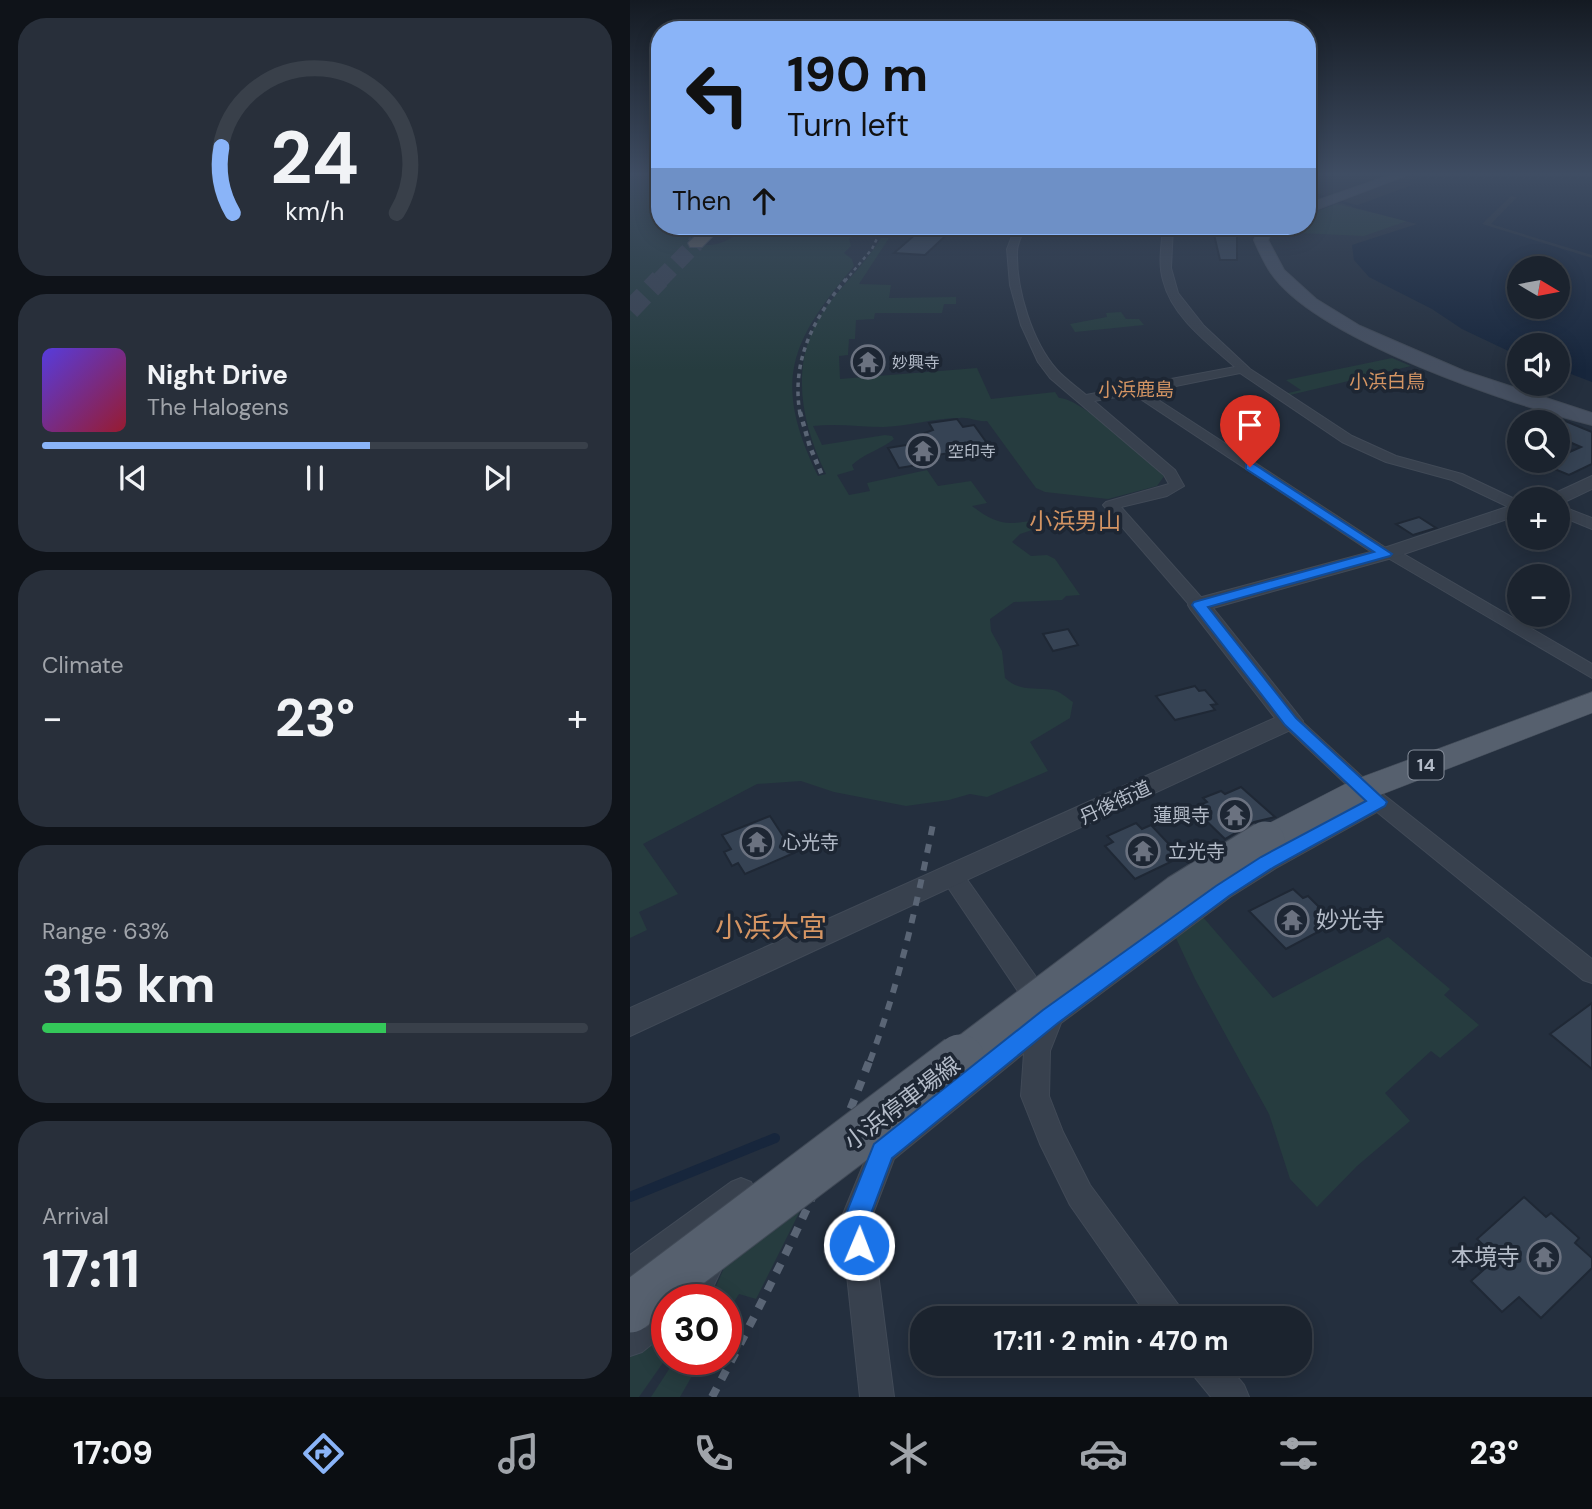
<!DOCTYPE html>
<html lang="en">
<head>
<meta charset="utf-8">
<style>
  body { margin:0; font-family:"DM Sans","Noto Sans JP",sans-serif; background:#282f3a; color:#f1f3f6; height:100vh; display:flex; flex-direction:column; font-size:26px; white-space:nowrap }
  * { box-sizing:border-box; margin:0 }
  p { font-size:23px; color:#a0a4aa }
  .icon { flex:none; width:38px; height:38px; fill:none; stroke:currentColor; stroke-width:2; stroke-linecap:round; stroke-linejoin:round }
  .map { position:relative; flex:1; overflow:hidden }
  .panel { display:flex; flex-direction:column; gap:18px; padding:18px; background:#0f1319; width:630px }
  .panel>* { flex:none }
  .top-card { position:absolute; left:21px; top:21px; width:665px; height:214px; border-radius:28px; box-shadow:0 4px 18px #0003,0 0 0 2px #39404a; background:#8ab4f8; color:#111; overflow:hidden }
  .needle { width:46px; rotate:100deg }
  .controls { position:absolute; left:877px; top:256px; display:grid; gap:14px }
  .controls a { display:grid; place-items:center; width:63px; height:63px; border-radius:50%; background:#1b232e; box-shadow:0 4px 18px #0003,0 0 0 2px #39404a; font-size:35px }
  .speed { position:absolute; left:21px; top:1284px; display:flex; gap:14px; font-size:35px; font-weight:700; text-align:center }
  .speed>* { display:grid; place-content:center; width:91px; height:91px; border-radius:50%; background:#1b232e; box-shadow:0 4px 18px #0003,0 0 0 2px #39404a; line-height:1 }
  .speed .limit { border:10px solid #d22; background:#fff; color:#111 }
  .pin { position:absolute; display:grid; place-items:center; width:60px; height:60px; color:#fff; margin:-72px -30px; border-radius:50% 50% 50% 0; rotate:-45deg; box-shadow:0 0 7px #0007 }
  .pin .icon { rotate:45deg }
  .me { position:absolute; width:77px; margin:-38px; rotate:1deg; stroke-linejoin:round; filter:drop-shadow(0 0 5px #0008) }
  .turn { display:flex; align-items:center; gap:24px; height:147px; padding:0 21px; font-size:32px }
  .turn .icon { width:91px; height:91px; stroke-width:2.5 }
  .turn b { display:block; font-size:49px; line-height:60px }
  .then { display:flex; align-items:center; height:66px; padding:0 21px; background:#0003; gap:14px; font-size:26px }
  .big { font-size:52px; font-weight:700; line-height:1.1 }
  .panel .card { flex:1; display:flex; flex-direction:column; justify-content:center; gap:10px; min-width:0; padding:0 24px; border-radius:28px; background:#282f3a }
  .panel .dial { align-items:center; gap:0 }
  .dial svg { height:182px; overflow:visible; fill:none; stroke:#39404a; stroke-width:7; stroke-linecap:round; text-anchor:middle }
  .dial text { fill:#f1f3f6; stroke:none }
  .song { display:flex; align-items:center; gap:21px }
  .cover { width:84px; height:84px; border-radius:10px; background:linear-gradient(135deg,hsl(250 70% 55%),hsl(350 70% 35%)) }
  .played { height:7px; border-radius:4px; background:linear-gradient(90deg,#8ab4f8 60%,#39404a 60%) }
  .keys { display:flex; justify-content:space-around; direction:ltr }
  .heat { display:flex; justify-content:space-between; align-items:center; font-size:38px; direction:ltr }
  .charge { height:10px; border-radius:5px; background:linear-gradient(90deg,#34c759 63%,#39404a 0) }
  .trip { position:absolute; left:280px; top:1306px; width:402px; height:70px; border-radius:28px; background:#1b232e; box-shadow:0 4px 18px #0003,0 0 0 2px #39404a; font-weight:700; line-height:70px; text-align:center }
  .tabs { display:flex; height:112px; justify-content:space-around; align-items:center; background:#0b0e12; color:#a0a4aa }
  .tabs .icon { width:49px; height:49px }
  .tabs .on { color:#8ab4f8 }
  .tabs b { font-size:32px; color:#f1f3f6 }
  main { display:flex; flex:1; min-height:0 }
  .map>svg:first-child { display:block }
  .green { fill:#263c3f }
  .water { fill:#17263c; fill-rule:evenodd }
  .pier { fill:#242f3e }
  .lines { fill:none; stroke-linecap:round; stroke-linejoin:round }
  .stream-far1 { stroke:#17263c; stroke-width:2.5 }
  .stream { stroke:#17263c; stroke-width:10 }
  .building { fill:#364354; stroke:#1f2835; stroke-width:2 }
  .trunk-tunnel-far1 { stroke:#3a4453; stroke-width:17; stroke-dasharray:17 8; stroke-linecap:butt }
  .trunk-tunnel { stroke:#3a4453; stroke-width:20; stroke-dasharray:20 10; stroke-linecap:butt }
  .minor-casing { stroke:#414a57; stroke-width:2 }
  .tertiary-casing { stroke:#414a57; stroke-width:2 }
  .secondary-casing { stroke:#414a57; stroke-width:2 }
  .primary-casing { stroke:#414a57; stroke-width:1 }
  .trunk-casing { stroke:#434c59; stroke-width:2 }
  .minor { fill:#38414e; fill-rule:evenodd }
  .tertiary { fill:#38414e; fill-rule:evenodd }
  .secondary { fill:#465061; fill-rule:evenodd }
  .primary { fill:#56606e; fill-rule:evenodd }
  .trunk { fill:#656462; fill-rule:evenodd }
  .rail-far4 { stroke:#5a6575; stroke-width:2.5; stroke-dasharray:3.5 3.5; stroke-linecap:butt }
  .rail-far3 { stroke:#5a6575; stroke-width:3.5; stroke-dasharray:4.5 4.5; stroke-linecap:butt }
  .rail-far2 { stroke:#5a6575; stroke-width:4.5; stroke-dasharray:5 5; stroke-linecap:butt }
  .rail-far1 { stroke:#5a6575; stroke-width:6; stroke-dasharray:9 9; stroke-linecap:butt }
  .rail { stroke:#5a6575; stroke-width:8; stroke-dasharray:10 10; stroke-linecap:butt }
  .primary-bridge-far1-casing { stroke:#414a57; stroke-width:41; stroke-linecap:butt }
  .primary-bridge-casing { stroke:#414a57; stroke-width:51; stroke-linecap:butt }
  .primary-bridge-far1 { stroke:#56606e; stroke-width:39 }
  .primary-bridge { stroke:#56606e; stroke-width:49 }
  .route { fill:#1a73e8; stroke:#114b97; stroke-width:2 }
  .labels { text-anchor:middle; stroke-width:7; stroke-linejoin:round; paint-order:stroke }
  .far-poi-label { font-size:16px; fill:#b4bcc9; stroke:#1d2633; text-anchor:start }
  .shield { fill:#1d2633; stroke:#878f9c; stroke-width:2 }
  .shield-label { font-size:18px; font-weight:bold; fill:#b4bcc9 }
  .far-quarter-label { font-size:19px; fill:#d59563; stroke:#1d2633 }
  .street-label { font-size:19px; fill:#b4bcc9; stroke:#1d2633 }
  .poi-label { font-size:19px; fill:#b4bcc9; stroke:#1d2633; text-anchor:start }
  .quarter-label { font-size:23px; fill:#d59563; stroke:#1d2633 }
  .near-poi-label { font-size:23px; fill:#b4bcc9; stroke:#1d2633; text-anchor:start }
  .near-street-label { font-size:23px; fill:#b4bcc9; stroke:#1d2633 }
  .near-quarter-label { font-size:28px; fill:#d59563; stroke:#1d2633 }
</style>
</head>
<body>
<main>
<section class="panel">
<div class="card dial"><svg viewBox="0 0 100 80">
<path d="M14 69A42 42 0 1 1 86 69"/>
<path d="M14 69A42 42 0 0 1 9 40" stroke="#8ab4f8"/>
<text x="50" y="56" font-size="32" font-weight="700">24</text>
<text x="50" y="72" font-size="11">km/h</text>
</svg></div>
<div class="card">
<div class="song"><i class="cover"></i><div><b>Night Drive</b><p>The Halogens</p></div></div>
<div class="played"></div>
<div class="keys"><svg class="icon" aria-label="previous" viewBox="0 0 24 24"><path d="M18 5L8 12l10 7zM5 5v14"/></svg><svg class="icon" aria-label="pause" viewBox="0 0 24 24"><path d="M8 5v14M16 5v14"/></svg><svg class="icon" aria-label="next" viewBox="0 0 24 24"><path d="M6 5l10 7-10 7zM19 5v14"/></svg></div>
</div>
<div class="card"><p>Climate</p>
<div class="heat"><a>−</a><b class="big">23°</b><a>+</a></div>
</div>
<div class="card"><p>Range · 63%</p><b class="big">315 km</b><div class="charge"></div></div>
<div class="card"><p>Arrival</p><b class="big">17:11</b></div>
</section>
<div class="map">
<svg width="962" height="1397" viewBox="0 0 962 1397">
  <rect width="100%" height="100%" fill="#242f3e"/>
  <!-- green -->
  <g class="green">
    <path d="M0,175H30V226H40L39,233L67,235L61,243C85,248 96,243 115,229L111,226H223L230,232L219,239L221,246L214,253L222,259L224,266C160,342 142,381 188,476L196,474C170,421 159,361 194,310C212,285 235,264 251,238H259L229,284L261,285L259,298L326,297V304H314L312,313H245L244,319L226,320L225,339H219L218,355L209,356L210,379L347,368L361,399L425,392L429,398C448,396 517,459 535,475L527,486L478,499L415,492L406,488L357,421C346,422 340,417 330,418C305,418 279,426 254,427C230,427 207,423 183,426L192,445L255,435L262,436L264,439C252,449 233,454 222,465L224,470L207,475L219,495L240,491L237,483L297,470L308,486L341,481L357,503L342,506C355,516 368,524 384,523C394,522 397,520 406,523L408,528L390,534L382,542L401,556L417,555L425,559L450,595L436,596L432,600L384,602L360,619L361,631L372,651L375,678C390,692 404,687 423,690C430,691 437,698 443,702L440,718L400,742L418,771L357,797L340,794L319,800L276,806L204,792L171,781L127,784L13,844L48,894L9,912L17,930L0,938Z"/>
    <polygon points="707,204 777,221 734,236 647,232 654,226 677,226 677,215"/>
    <polygon points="491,312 496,319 509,319 514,325 445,332 440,324 477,317 476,313"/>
    <polygon points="762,358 781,366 656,396 654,394 671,390 656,380"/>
    <polygon points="572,916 643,998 758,937 820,989 814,995 849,1025 810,1058 801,1051 755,1093 780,1121 727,1166 687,1207 660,1179 639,1114 565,979 545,936"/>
    <polygon points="170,1211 126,1299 109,1294 96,1315 96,1300 80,1300 94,1268"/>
    <polygon points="37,1327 37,1357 9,1397 0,1397 0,1356"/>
    <polygon points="45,1360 71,1360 50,1397 21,1397"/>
  </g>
  <!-- water -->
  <path class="water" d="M797,175H962V382L928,369V345H889V356L832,329L802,309L739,277L724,260L722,245L787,224L722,207L780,186L781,184L777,182ZM889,268H928V306H889Z"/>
  <!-- pier -->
  <polygon class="pier" points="881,196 887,197 861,224 962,255 962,258 852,224"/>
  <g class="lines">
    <!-- stream-far1 -->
    <polyline class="stream-far1" points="677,192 725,206"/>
    <!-- stream -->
    <polyline class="stream" points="0,1197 145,1138"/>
  </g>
  <!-- building -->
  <g class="building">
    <polygon points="295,226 324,228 295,255 264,253"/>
    <polygon points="582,226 607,226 607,260 590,260"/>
    <polygon points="928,418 962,432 962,464 939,475 912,464 928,460 928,457 951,447 928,437"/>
    <polygon points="327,419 333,427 344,425 359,446 302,456 289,435 303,430 299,423"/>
    <polygon points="282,444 294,464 269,468 258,448"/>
    <polygon points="789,517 806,528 783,535 766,524"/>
    <polygon points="438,629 448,645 423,651 413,634"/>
    <polygon points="565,686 569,691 575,690 587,704 581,705 585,710 545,720 526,696"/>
    <polygon points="611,787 645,817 624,822 595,839 563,808 577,802 573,798 591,791 595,794"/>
    <polygon points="140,816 164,853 115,874 108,863 102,866 94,852 101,849 92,835"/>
    <polygon points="506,823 512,829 521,825 551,857 505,879 475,846 483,842 477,836"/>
    <polygon points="663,889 673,898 678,896 695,913 690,915 701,925 656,949 619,911"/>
    <polygon points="962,1003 962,1069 920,1034"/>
    <polygon points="894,1197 916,1217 921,1213 949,1238 945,1243 962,1258 962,1268 911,1318 889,1297 872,1312 841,1281 867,1258 847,1239"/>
  </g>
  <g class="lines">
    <!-- trunk-tunnel-far1 -->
    <polyline class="trunk-tunnel-far1" points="29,281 66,243"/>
    <!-- trunk-tunnel -->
    <polyline class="trunk-tunnel" points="0,310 30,279"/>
    <defs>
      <g id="minor">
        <path d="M386,226H396C392,234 387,243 387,252C386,289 402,342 427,370C435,379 447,387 456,395L605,367C578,343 542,317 533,280C528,263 532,244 533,226H543L541,268L548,293L574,326L620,369L722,436L766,456L832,474L889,501V512L822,480L756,462L712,442L610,373L516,392L756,548L765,549L962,664V678L758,558L749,557L503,394L464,401L545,470L554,486L537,496L491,507L578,605L575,609H563L473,505L476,502L539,484L534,475L420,378L408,362L391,325L380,285L377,249Z"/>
        <polygon points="928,505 962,518 962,529 928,515"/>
        <polygon points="660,715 667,717 740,784 962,959 962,983 953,980 747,812 646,868 600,897 431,1023 420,1051 419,1096 433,1132 460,1185 550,1307 555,1318 519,1318 440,1205 410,1144 391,1096 394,1053 264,1159 241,1219 264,1397 230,1397 211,1219 239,1151 243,1142 404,1015 315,883 312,877 315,871 323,869 331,871 423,1001 584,885 630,856 734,801 653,725 650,721 653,717"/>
        <polygon points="111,1178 121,1182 126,1192 111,1225 100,1229 90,1225 11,1285 0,1289 0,1255 101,1182"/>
        <polygon points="76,1253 87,1257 92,1268 77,1300 37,1300 37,1332 12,1352 0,1356 0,1320 26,1301 37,1296 40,1289 55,1278 65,1257"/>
        <polygon points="559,1363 596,1363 614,1385 619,1397 581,1397 563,1375"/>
      </g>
      <g id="tertiary">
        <polygon points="962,476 962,489 928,505 928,499 919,499 921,495"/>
        <polygon points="889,503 889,515 762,558 583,608 669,716 673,721 669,726 0,1036 0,1008 645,718 561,610 558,605 561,600 748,550"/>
      </g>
      <g id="secondary">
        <polygon points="761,175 777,175 677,213 677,204"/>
        <path d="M630,226H644L638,240L654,270L686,299L730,326L834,371L962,413V425C883,405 687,340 641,273C634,263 629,251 624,240Z"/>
      </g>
      <polygon id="primary" points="962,692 962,713 745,797 648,850 635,854 622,850 617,841 622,832 721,781"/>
      <polygon id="trunk" points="76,226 93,226 72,247 60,247 58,243"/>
    </defs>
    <!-- minor casing -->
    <use href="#minor" class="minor-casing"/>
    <!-- tertiary casing -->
    <use href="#tertiary" class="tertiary-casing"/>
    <!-- secondary casing -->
    <use href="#secondary" class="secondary-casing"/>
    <!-- primary casing -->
    <use href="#primary" class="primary-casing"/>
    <!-- trunk casing -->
    <use href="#trunk" class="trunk-casing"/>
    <!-- minor -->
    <use href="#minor" class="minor"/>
    <!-- tertiary -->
    <use href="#tertiary" class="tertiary"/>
    <!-- secondary -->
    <use href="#secondary" class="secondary"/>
    <!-- primary -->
    <use href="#primary" class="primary"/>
    <!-- trunk -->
    <use href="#trunk" class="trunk"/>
    <!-- rail-far4 -->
    <polyline class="rail-far4" points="215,281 242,249 253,226"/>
    <!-- rail-far3 -->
    <path class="rail-far3" d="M170,414C161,361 183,319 216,279"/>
    <!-- rail-far2 -->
    <polyline class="rail-far2" points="170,412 180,447 192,475"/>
    <!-- rail-far1 -->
    <path class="rail-far1" d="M240,1061C269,984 287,904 303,824"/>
    <!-- rail -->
    <path class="rail" d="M82,1397C141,1287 196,1176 240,1059"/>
    <defs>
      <polyline id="primary-bridge-far1" points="328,1061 549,894 635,841"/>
      <polyline id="primary-bridge" points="0,1308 330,1059"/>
    </defs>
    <!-- primary-bridge-far1 casing -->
    <use href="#primary-bridge-far1" class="primary-bridge-far1-casing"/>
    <!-- primary-bridge casing -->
    <use href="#primary-bridge" class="primary-bridge-casing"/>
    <!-- primary-bridge-far1 -->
    <use href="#primary-bridge-far1" class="primary-bridge-far1"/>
    <!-- primary-bridge -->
    <use href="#primary-bridge" class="primary-bridge"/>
  </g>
  <!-- sky -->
  <linearGradient id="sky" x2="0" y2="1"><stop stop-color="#141a22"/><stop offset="0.47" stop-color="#3f4d63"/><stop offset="1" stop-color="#3f4d63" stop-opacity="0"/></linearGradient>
  <rect width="962" height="370" fill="url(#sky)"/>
  <!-- route -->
  <polygon class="route" points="616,464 624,464 762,554 760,556 578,607 666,718 757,802 755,806 644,867 599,896 428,1023 262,1158 239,1219 242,1245 238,1253 229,1257 220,1253 214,1219 244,1144 413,1010 586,886 631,857 736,801 655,725 562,605 564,602 744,552 616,469"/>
  <!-- icons -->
  <defs>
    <symbol id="temple-ring" viewBox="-11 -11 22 22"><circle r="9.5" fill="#1d2633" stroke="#6b7280" stroke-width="1.5"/><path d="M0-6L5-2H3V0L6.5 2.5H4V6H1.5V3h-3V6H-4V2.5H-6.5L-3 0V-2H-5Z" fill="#6b7280"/></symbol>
  </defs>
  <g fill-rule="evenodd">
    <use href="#temple-ring" x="219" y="343" width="38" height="38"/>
    <use href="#temple-ring" x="274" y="432" width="38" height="38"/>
    <use href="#temple-ring" x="586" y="796" width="38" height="38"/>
    <use href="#temple-ring" x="108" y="823" width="38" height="38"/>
    <use href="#temple-ring" x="494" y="832" width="38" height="38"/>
    <use href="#temple-ring" x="643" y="901" width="38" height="38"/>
    <use href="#temple-ring" x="895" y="1238" width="38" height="38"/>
  </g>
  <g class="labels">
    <!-- far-poi labels -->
    <g class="far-poi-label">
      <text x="262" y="368">妙興寺</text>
      <text x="318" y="457">空印寺</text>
    </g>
    <!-- shield labels -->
    <rect class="shield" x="778.5" y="750.5" width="35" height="29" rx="5"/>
    <g class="shield-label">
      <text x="796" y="771">14</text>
    </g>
    <!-- far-quarter labels -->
    <g class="far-quarter-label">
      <text x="757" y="388">小浜白鳥</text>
      <text x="506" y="396">小浜鹿島</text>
    </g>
    <!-- street labels -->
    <g class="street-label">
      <text transform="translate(485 802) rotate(-25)" y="7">丹後街道</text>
    </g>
    <!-- poi labels -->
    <g class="poi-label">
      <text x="580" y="822" text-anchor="end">蓮興寺</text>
      <text x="152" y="849">心光寺</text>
      <text x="538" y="858">立光寺</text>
    </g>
    <!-- quarter labels -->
    <g class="quarter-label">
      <text x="445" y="529">小浜男山</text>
    </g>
    <!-- near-poi labels -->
    <g class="near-poi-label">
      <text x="686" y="928">妙光寺</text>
      <text x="890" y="1265" text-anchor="end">本境寺</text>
    </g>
    <!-- near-street labels -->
    <g class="near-street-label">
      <text transform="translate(272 1103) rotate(-37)" y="8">小浜停車場線</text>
    </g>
    <!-- near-quarter labels -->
    <g class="near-quarter-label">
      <text x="141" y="937">小浜大宮</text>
    </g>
  </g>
</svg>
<div class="controls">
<a><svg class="needle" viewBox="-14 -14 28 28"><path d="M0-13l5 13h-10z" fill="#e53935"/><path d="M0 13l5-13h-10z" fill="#a0a4aa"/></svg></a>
<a><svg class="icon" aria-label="sound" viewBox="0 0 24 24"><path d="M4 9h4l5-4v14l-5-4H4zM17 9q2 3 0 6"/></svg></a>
<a><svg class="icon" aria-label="search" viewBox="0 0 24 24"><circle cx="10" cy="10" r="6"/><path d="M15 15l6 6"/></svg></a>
<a>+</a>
<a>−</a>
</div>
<div class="speed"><div class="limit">30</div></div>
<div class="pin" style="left:620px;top:467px;background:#d93025"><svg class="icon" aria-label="arrive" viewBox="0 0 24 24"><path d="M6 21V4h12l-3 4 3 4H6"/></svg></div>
<svg class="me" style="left:229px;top:1245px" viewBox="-20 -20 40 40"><circle r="17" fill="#1a73e8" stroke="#fff" stroke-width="3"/><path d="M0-11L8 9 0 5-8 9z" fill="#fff"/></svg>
<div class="trip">17:11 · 2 min · 470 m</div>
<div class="top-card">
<div class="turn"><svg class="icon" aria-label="left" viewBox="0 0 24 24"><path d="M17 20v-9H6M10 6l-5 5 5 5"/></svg><div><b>190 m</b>Turn left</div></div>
<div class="then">Then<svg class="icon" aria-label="ahead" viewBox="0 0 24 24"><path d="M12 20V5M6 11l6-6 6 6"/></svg></div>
</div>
</div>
</main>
<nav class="tabs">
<b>17:09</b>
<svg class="icon on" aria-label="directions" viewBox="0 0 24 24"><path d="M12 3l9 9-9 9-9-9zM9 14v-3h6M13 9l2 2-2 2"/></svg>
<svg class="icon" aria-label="music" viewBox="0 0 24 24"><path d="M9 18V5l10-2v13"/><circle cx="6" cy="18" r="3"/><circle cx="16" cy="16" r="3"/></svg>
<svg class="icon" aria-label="phone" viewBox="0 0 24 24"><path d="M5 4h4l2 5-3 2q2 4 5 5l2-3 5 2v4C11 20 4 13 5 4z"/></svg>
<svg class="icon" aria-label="climate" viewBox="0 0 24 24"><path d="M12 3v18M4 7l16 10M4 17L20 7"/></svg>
<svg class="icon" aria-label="car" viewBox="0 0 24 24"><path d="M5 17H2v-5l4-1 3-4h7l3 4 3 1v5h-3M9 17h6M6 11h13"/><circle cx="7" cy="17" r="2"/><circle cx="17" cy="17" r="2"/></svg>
<svg class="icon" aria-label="filters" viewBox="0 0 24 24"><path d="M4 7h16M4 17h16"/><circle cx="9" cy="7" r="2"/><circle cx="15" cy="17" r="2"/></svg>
<b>23°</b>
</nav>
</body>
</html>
